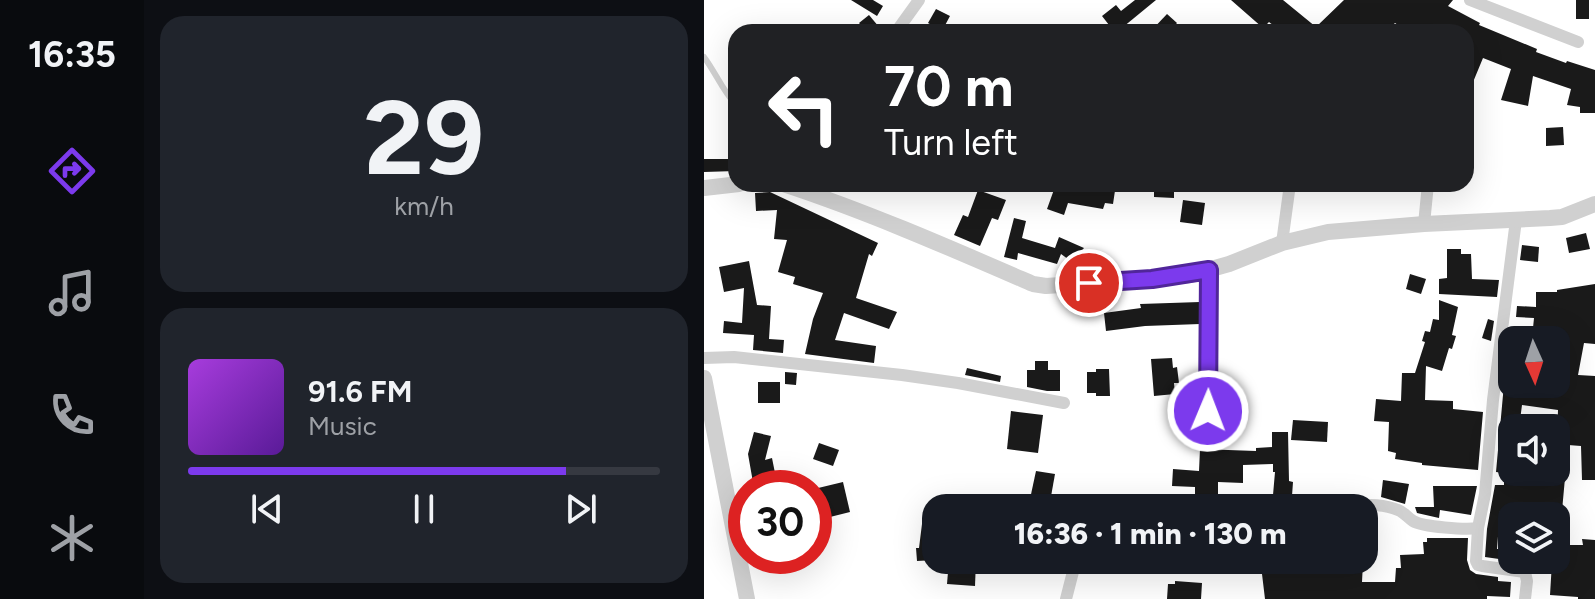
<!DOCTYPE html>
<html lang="en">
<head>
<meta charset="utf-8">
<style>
  body { margin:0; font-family:Figtree,sans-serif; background:#20242c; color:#f1f3f6; height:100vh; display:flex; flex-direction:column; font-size:30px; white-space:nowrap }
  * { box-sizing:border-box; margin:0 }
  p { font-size:26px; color:#9ea1a6 }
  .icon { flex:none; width:44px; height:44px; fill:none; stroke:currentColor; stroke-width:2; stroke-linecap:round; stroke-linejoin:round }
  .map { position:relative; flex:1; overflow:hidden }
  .drawer { display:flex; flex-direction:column; gap:16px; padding:16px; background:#0d0f14; width:560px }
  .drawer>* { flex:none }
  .banner { position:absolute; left:24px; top:24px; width:746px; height:168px; border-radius:24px; box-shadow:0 8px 32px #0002; background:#202124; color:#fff; overflow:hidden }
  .needle { width:52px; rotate:177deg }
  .controls { position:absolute; left:794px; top:326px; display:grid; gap:16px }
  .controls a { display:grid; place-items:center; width:72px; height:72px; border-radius:16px; background:#171b24; box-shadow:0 8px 32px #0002; font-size:40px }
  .speed { position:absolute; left:24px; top:470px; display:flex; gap:16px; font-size:40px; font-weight:700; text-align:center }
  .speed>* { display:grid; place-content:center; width:104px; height:104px; border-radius:50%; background:#171b24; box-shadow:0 8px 32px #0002; line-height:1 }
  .speed .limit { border:12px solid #d22; background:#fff; color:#111 }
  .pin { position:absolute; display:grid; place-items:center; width:68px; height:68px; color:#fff; margin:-34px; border:4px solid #fff; border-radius:50%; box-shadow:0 2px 8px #0007 }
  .me { position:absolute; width:88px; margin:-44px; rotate:1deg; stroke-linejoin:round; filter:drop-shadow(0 0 6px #0008) }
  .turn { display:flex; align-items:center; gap:28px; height:168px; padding:0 24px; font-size:36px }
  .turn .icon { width:104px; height:104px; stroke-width:2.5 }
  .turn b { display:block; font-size:56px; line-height:68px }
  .drawer .card { flex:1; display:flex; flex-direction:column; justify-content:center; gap:12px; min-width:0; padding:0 28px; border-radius:24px; background:#20242c }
  .drawer .dial { align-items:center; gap:0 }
  .dial b { font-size:104px; line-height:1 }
  .song { display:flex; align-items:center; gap:24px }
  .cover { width:96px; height:96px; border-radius:12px; background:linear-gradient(135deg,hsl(280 70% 55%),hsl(270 70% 35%)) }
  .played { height:8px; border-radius:4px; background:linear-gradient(90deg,#7c3aed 80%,#363941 80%) }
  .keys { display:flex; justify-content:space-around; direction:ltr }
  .trip { position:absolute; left:218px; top:494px; width:456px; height:80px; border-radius:24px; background:#171b24; box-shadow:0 8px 32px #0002; font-weight:800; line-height:80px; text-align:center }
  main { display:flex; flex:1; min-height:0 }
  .tabs { display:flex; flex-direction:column; width:144px; justify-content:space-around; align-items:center; background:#090b0e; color:#9ea1a6 }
  .tabs .icon { width:56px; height:56px }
  .tabs .active { color:#7c3aed }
  .tabs b { font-size:36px; color:#f1f3f6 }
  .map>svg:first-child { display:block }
  .building { fill:#1a1a1a; fill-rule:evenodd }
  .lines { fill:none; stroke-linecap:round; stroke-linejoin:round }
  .service { stroke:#d0d0d0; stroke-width:6 }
  .minor { stroke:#d0d0d0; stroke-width:12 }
  .tertiary { stroke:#d0d0d0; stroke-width:16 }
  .route-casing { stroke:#51269a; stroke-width:20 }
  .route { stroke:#7c3aed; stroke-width:14 }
</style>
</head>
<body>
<main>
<nav class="tabs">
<b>16:35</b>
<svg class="icon active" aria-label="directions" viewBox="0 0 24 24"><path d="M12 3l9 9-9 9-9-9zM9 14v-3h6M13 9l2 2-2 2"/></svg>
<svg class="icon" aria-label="music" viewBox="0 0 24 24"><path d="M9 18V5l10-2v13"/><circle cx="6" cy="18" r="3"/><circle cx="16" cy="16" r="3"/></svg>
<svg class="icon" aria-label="phone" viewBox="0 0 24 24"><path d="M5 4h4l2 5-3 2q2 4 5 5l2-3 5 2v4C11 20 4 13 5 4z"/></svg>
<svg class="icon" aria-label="climate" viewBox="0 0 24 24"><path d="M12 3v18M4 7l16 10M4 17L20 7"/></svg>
</nav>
<section class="drawer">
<div class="card dial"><b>29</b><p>km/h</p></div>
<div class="card">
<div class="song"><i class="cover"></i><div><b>91.6 FM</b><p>Music</p></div></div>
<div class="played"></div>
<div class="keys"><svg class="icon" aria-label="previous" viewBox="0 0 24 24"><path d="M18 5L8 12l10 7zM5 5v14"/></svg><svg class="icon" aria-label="pause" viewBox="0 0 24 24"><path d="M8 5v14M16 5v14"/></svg><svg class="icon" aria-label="next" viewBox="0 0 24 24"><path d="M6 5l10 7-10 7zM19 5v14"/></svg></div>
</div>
</section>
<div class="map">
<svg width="891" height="599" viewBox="0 0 891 599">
  <rect width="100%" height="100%" fill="#fff"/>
  <!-- building -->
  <g class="building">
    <polygon points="147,0 169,0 179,6 173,16"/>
    <polygon points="431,0 452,0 413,32 395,32 405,25 398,16 412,5 417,11"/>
    <polygon points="527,0 579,0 612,27 640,0 749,0 744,6 776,23 775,25 833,49 832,52 862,63 863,61 891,70 891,113 876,113 876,107 863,105 867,89 829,76 824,106 797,100 807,69 779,58 762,99 762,32 741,32 726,24 721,32 704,32 691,23 682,32 583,32 578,28 575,30 565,22 559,28"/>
    <rect x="872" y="0" width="13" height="19"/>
    <polygon points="232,9 246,16 238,31 224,23"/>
    <polygon points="463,14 473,23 465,32 446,32"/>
    <polygon points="165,15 175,27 170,32 163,32 155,23"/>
    <polygon points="859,127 860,145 842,146 842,128"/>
    <polygon points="0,159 32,159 32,171 0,172"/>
    <polygon points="352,184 412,184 409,204 401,203 399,209 364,203 360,215 343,209"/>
    <polygon points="450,184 470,184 470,198 450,197"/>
    <polygon points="274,190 302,200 294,220 288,218 276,246 250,235 259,215 264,217"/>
    <polygon points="66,192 174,243 168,256 165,254 152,298 193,312 185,329 140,313 131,340 172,346 170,363 101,354 109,319 119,293 89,284 91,277 74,272 83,240 70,239 73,210 52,211 51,193"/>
    <polygon points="479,200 501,203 498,225 476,222"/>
    <polygon points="310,218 322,221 318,238 351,248 355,237 380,248 368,262 357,254 353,264 314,253 313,260 300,257"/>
    <polygon points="882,233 886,249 865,253 862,238"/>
    <polygon points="818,245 835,247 834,262 816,260"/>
    <polygon points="743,249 757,249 757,254 767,254 768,279 795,280 793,297 735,294 735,279 743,278"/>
    <polygon points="45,261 53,305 67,306 65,339 80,340 79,353 49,350 50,335 19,333 20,321 38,323 40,288 20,292 15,267"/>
    <polygon points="706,274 722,279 717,294 702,289"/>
    <path d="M891,284V344L880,343L874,375L891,376V480H878L877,446L864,445L858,511L840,509L839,515L796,511L793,549H795V559L781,557L783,529L791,485H800V473L792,472L800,384L852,386V340L828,338L830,318L812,317L813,306L832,307V292H853V290ZM818,405L854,410L852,472H808V428H815Z"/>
    <polygon points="735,300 754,307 748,335 752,336 748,349 745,348 738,371 722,366 721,400 749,401 749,409 779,412 774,470 718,465 718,463 691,459 692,453 684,451 685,422 670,421 672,399 697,401 698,373 711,373 721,342 718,341 721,331 726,332 729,319 735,320"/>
    <polygon points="496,302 496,324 441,326 402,331 400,313 437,308 436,304"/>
    <polygon points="784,319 790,321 787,341 778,338"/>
    <polygon points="468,358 469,368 473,367 475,383 470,383 471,394 450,396 447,359"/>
    <polygon points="331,361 344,361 344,370 356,370 356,391 343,391 323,387 323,370 331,370"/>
    <polygon points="263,368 297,376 296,382 261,375"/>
    <polygon points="392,369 405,369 406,396 392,396 392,393 383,393 383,372 392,372"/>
    <polygon points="81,372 93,373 92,385 81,384"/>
    <rect x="54" y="382" width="22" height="21"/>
    <polygon points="307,411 339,415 334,453 303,449"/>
    <polygon points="589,420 624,422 623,442 587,440"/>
    <polygon points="50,432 67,436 61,460 68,458 74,488 50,488 44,454"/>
    <polygon points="568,432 584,432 585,481 589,482 588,496 569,495 571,472 569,472 569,464 539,465 539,483 514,482 514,507 491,506 491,487 468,486 469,469 495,471 496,449 552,451 552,448 568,447"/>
    <polygon points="115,443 135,450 129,466 109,459"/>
    <polygon points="332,471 351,474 346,502 326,499"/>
    <polygon points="679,480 705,484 701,504 677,497"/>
    <polygon points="139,482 146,512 110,521 110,489"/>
    <polygon points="729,486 773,486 767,515 736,510 735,518 713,513 711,507 730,507"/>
    <polygon points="218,524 228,525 231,560 213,561 212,548 215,548"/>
    <polygon points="723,538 764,538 763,560 766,570 772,574 794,577 794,581 807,582 806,597 783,596 783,599 561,599 558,574 564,573 562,560 659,562 658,582 691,582 692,568 697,568 696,555 720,554 719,542 723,542"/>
    <polygon points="878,539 891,540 891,599 874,599 874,597 846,595 848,562 856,562 857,560 858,545 879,545"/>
    <polygon points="245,560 272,560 271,586 243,584"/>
    <polygon points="471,581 498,583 497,599 463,599 464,584 471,584"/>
  </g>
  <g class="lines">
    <!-- service -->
    <path class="service" d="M0,57C12,73 18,90 32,105"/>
    <!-- minor -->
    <g class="minor">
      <polyline points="766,0 874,42"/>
      <polyline points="192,32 215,0"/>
      <polyline points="812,220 789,400 781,494 774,528 772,561 774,565 778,566 821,572 823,581 821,599"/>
      <polyline points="720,224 724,184"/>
      <polyline points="578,243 586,184"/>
      <polyline points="0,358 30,357 198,375 254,383 360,403"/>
      <polyline points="504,440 505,270"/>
      <path d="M639,508L642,505C658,505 678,503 694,510C700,512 704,518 709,521C719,527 762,530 774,528"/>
      <polyline points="362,599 372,560"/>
    </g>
    <!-- tertiary -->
    <g class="tertiary">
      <path d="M79,184C164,212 246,248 329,284L342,286L448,279L486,275L525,264L578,243L624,232L720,224L846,218L858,217L891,204"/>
      <polyline points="0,188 35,184"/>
      <polyline points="0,378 43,599"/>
    </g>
  </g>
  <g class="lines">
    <defs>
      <polyline id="route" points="385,283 448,279 505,270 504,411"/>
    </defs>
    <!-- route casing -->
    <use href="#route" class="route-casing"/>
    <!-- route -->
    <use href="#route" class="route"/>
  </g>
</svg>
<div class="controls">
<a><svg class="needle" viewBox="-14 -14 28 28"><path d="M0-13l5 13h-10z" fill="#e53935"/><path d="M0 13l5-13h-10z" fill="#9ea1a6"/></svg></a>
<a><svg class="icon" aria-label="sound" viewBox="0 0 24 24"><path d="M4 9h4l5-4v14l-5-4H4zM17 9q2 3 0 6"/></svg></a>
<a><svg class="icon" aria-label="layers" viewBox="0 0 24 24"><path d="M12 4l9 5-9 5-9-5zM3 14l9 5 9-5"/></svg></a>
</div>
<div class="speed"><div class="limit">30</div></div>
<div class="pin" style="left:385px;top:283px;background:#d93025"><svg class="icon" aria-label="arrive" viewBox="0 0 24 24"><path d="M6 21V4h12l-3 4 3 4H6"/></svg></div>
<svg class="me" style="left:504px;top:411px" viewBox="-20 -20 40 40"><circle r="17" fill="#7c3aed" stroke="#fff" stroke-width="3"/><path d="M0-11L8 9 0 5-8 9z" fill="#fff"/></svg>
<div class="trip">16:36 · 1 min · 130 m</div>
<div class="banner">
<div class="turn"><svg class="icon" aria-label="left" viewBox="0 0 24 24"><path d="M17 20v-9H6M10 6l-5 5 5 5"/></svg><div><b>70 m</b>Turn left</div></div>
</div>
</div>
</main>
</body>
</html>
